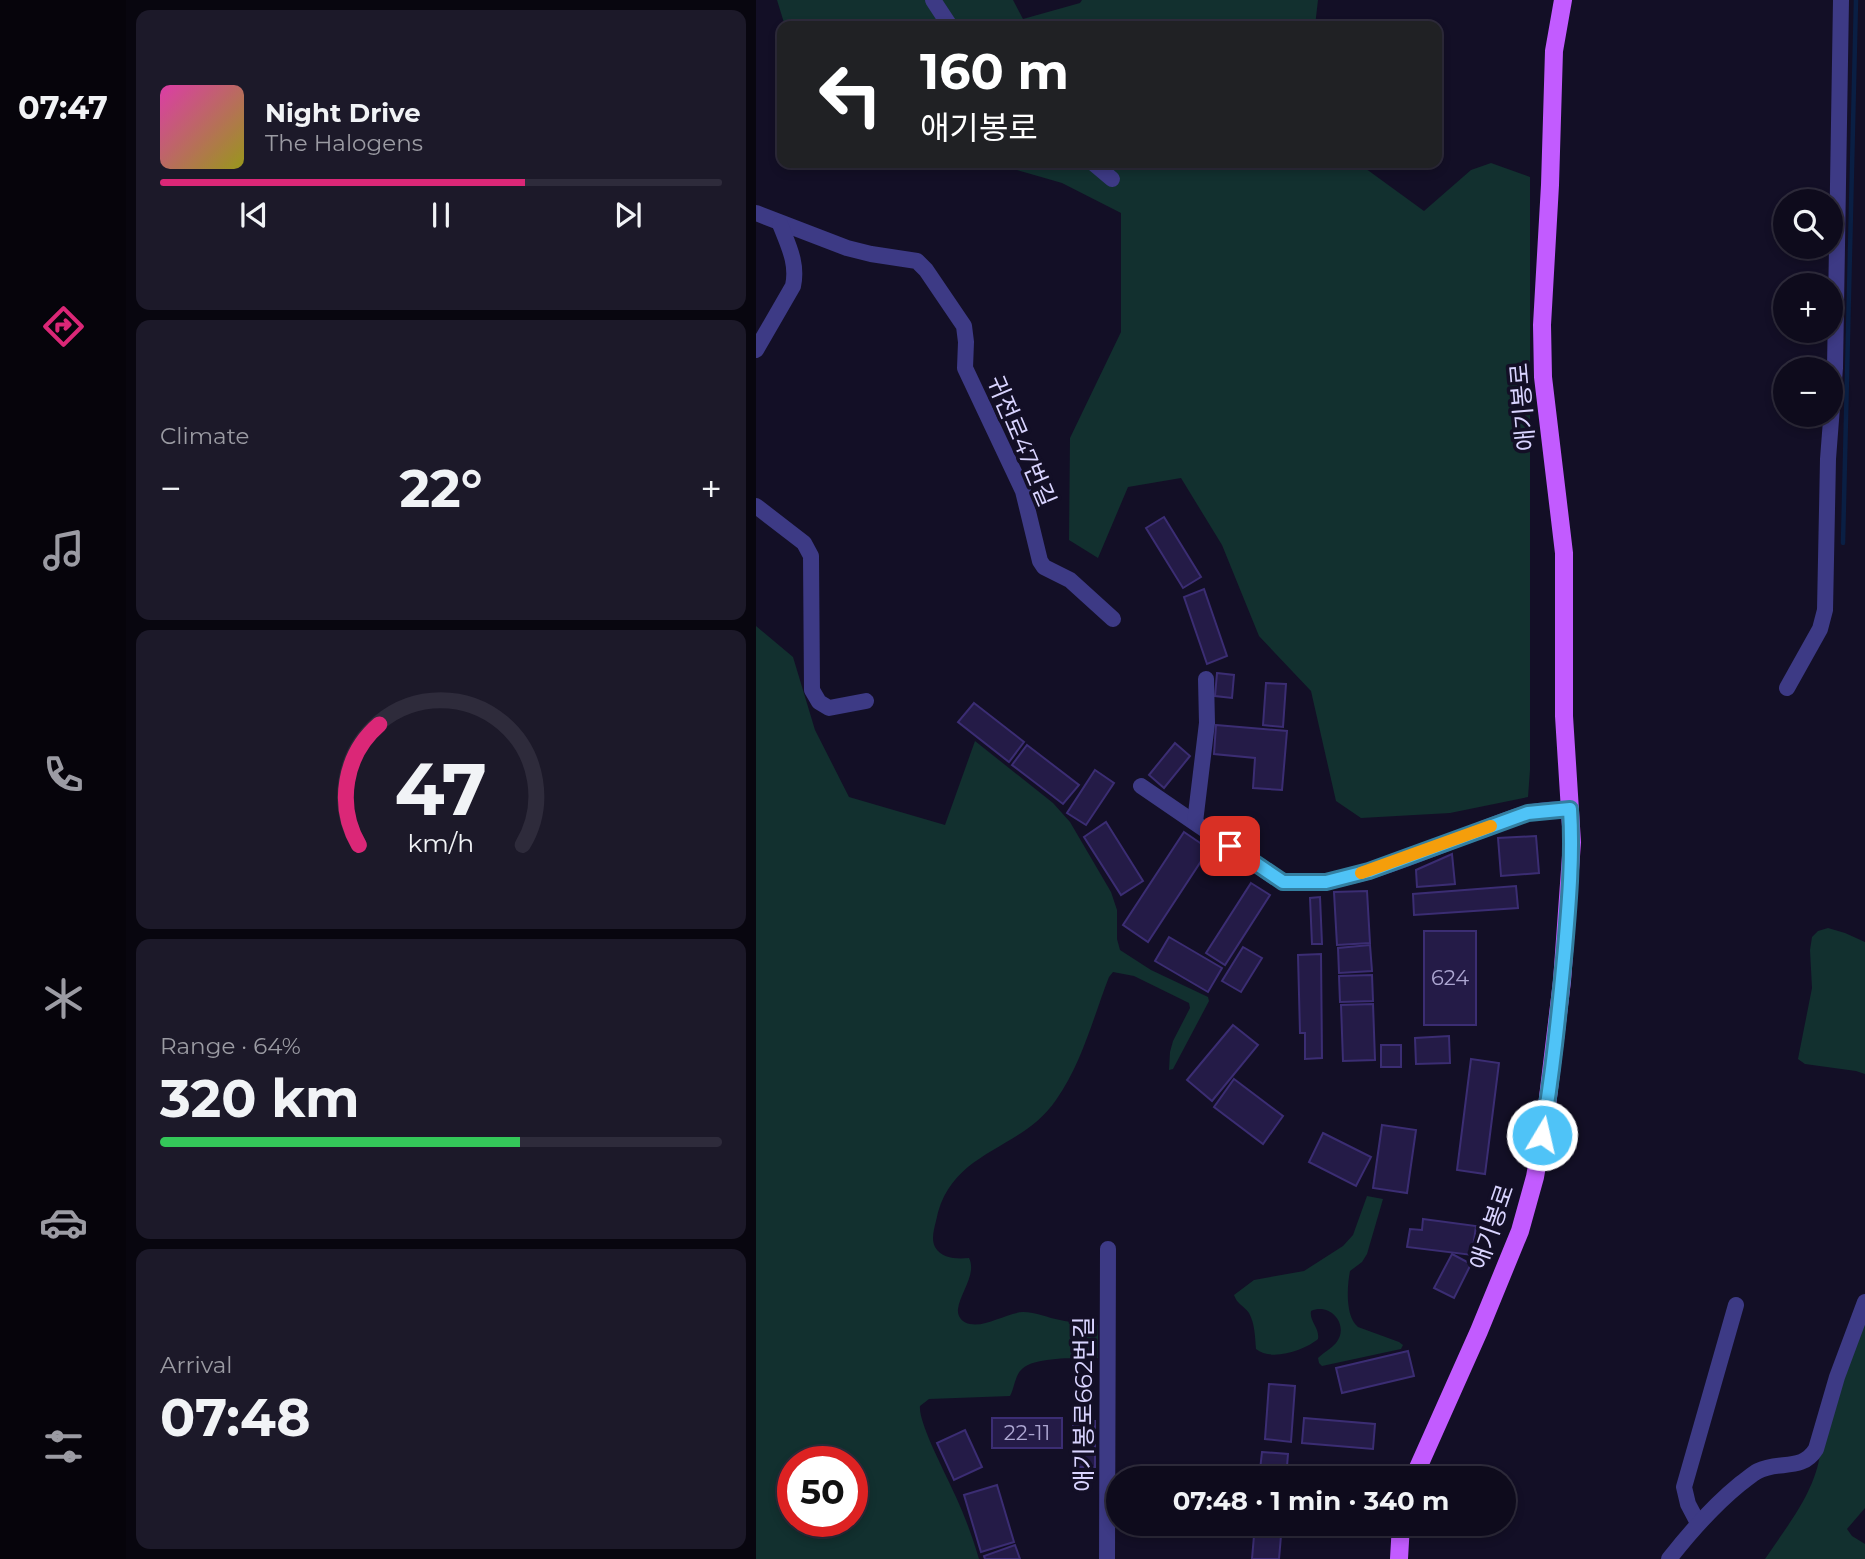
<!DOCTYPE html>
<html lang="en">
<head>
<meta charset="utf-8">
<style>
  body { margin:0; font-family:Montserrat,"Noto Sans KR",sans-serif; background:#1c1929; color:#f1f3f6; height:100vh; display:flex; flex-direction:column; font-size:26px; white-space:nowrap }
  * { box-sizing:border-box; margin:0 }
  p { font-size:23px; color:#9b9ba3 }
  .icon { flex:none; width:38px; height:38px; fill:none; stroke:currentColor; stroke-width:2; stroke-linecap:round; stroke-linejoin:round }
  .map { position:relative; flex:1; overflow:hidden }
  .details { display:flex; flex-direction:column; gap:10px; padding:10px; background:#08060f; width:630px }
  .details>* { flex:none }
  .guide { position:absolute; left:21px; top:21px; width:665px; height:147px; border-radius:14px; box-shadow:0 4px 10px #0003,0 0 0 2px #2e2b3b; background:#202124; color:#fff; overflow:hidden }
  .buttons { position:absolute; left:1017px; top:189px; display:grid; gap:14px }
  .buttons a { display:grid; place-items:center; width:70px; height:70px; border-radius:50%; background:#0e0b1c; box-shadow:0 4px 10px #0003,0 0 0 2px #2e2b3b; font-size:35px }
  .speed { position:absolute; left:21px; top:1446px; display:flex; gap:14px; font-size:35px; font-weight:700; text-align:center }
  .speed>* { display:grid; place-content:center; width:91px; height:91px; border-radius:50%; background:#0e0b1c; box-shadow:0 4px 10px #0003,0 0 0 2px #2e2b3b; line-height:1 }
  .speed .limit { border:10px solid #d22; background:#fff; color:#111 }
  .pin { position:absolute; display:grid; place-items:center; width:60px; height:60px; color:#fff; margin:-30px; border-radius:14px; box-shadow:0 4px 10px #0006 }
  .me { position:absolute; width:77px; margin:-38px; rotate:9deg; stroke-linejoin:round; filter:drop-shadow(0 0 5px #0008) }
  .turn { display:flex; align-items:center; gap:24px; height:147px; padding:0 28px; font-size:32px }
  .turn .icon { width:91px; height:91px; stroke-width:2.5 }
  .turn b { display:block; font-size:49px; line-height:60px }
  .big { font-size:52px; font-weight:700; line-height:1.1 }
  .details .widget { flex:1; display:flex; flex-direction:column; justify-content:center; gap:10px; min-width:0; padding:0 24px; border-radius:14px; background:#1c1929 }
  .details .dial { align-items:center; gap:0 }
  .dial svg { height:182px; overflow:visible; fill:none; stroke:#2e2b3b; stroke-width:7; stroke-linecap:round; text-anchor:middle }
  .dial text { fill:#f1f3f6; stroke:none }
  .song { display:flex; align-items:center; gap:21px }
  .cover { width:84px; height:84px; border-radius:10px; background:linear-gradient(135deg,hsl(320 70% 55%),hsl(60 70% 35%)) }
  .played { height:7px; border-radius:4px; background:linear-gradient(90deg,#db2777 65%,#2e2b3b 65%) }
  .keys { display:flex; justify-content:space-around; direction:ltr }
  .heat { display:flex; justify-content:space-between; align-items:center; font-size:38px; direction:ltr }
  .charge { height:10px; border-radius:5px; background:linear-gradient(90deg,#34c759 64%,#2e2b3b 0) }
  .trip { position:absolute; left:350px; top:1466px; width:410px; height:70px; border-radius:35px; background:#0e0b1c; box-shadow:0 4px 10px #0003,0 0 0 2px #2e2b3b; font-weight:700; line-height:70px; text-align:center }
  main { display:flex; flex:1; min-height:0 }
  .dock { display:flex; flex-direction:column; width:126px; justify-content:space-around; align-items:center; background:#06040b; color:#9b9ba3 }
  .dock .icon { width:49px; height:49px }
  .dock .active { color:#db2777 }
  .dock b { font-size:32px; color:#f1f3f6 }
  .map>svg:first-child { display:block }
  .green { fill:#12302f; fill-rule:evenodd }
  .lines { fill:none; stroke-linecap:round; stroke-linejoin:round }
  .stream { stroke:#0a1f44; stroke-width:4.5 }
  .building { fill:#241b47; stroke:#3b2d73; stroke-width:2 }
  .minor { stroke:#3d3a85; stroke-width:16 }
  .major { stroke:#c25bff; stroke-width:18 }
  .route-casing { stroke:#337fa1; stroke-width:18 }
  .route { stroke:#4fc3f7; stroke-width:12 }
  .slow { stroke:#f59e0b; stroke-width:12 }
  .labels { text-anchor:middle; stroke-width:7; stroke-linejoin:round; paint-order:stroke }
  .number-label { font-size:21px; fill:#aca6d1 }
  .street-label { font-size:24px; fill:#d9d4ff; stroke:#130f26 }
</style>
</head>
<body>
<main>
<nav class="dock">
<b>07:47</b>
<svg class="icon active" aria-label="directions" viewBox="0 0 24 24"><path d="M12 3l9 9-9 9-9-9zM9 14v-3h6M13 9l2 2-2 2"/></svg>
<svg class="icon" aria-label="music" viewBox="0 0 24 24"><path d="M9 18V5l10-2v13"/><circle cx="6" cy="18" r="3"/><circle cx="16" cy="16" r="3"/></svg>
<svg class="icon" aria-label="phone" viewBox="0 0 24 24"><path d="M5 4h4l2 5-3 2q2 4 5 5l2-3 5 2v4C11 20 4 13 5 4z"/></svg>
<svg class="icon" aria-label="climate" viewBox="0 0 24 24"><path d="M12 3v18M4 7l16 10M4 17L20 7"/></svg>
<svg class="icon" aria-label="car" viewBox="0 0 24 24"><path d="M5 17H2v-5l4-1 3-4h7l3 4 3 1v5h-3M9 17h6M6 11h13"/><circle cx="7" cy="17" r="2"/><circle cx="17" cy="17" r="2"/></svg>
<svg class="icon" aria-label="filters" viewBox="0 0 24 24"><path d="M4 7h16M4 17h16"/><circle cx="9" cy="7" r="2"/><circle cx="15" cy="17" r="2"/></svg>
</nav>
<section class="details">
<div class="widget">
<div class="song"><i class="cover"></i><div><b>Night Drive</b><p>The Halogens</p></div></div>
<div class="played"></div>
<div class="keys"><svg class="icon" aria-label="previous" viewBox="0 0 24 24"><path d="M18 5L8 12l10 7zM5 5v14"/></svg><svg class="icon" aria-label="pause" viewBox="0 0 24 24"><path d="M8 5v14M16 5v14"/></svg><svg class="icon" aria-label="next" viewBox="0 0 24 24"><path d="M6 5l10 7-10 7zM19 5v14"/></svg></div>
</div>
<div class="widget"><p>Climate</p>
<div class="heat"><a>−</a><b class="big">22°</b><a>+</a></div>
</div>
<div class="widget dial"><svg viewBox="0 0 100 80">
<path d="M14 69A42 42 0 1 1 86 69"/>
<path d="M14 69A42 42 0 0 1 23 16" stroke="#db2777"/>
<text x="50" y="56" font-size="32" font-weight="700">47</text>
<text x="50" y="72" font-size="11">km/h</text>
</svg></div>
<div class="widget"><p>Range · 64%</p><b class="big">320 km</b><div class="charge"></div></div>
<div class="widget"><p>Arrival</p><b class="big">07:48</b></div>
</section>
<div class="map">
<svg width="1109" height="1559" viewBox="0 0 1109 1559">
  <rect width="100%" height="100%" fill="#130f26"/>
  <!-- green -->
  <g class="green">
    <polygon points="21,0 257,0 267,19 324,3 326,0 562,0 559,26 29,26"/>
    <polygon points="236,163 602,163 668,211 715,170 735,163 774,177 774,770 772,797 694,813 605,818 580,801 555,691 503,636 466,545 425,478 372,487 342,558 313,540 314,438 365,332 365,213 306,183"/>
    <path d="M0,626L37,657L59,730L93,797L189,825L219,741L297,803L314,822L355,892L361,910V939L364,950L395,970L452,997L453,1001L417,1069L413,1070L414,1052L417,1041L434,1008L433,1003L378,976L357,972L353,977C337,1018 326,1063 300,1100C265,1152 194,1149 180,1221C178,1229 175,1239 179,1247C186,1259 201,1259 213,1258C221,1274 204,1293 202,1309C201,1317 207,1323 214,1324C231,1327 250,1313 267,1312C280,1312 292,1318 304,1320C316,1323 329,1323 342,1325V1358C325,1358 276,1356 265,1370C259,1376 258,1389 254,1396L173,1399L164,1406C162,1423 192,1478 200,1497C209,1517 217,1538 223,1559H0ZM37,1461H96V1521H37Z"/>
    <polygon points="1072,928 1089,933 1109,942 1109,1074 1100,1071 1049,1064 1042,1059 1056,988 1054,950 1056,937 1062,931"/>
    <path d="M611,1196L627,1199L611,1254L606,1262L594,1271C591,1286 589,1317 602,1327L643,1342L647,1345L645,1349L566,1366L563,1363L562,1358C568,1352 575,1349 580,1343C594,1326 575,1302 555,1311C553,1321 564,1328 562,1339C549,1350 515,1362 500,1349C499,1337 499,1324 493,1313C488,1306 481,1304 478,1295L498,1280L548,1271L587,1246L597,1235Z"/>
    <path d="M1109,1313V1508L1091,1529L1096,1536L1109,1544V1559H1009C1033,1523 1062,1489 1065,1446Z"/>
  </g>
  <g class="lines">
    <!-- stream -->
    <polyline class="stream" points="1087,543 1100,0"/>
  </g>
  <!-- building -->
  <g class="building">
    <polygon points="408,517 445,577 427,588 390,528"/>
    <polygon points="448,589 471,656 451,664 428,597"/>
    <polygon points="461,673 478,675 476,698 459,696"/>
    <polygon points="510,683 530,684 527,727 507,725"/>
    <polygon points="218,703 268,742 253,762 202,722"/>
    <polygon points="460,725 531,731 526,790 497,788 499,758 458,754"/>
    <polygon points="419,743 434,756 408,788 393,775"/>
    <polygon points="271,745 323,785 307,804 256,765"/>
    <polygon points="339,770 358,783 330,825 311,813"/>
    <polygon points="350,822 387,881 365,895 328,837"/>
    <polygon points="428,832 453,849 392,942 367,925"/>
    <polygon points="780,836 783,873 745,876 742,838"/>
    <polygon points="696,854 699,884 661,887 660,870"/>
    <polygon points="495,883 514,895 469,965 450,953"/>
    <polygon points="760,886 762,908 658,915 657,894"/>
    <polygon points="611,891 614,943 581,945 578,892"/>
    <polygon points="564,897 566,944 556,944 554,898"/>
    <rect x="668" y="931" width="52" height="94"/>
    <polygon points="413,937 466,968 452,992 399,961"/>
    <polygon points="614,945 616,971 583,973 582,948"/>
    <polygon points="487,947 506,958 485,992 466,981"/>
    <polygon points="565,954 566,1058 549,1059 549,1033 544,1033 542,955"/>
    <polygon points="616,975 617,1001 584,1002 583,976"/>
    <polygon points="617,1004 619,1060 587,1061 585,1005"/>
    <polygon points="477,1025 502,1045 456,1101 431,1080"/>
    <polygon points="693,1036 694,1063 660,1064 659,1038"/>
    <rect x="625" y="1045" width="20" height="22"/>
    <polygon points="715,1059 743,1063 729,1174 701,1170"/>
    <polygon points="478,1079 527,1116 507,1144 458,1107"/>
    <polygon points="626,1125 660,1130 651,1193 617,1188"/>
    <polygon points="567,1133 615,1157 600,1186 553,1162"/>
    <polygon points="667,1219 720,1226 716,1255 651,1247 654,1229 666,1230"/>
    <polygon points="696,1254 715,1264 698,1298 678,1288"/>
    <polygon points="652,1351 658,1376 586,1393 580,1368"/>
    <polygon points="513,1384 539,1386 535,1442 509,1439"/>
    <rect x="236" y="1418" width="70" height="30"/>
    <polygon points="548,1418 619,1424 617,1449 546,1443"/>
    <rect x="317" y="1421" width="22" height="46"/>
    <polygon points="209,1430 226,1467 198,1480 181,1443"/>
    <polygon points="506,1452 532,1454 530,1479 503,1479"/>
    <polygon points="241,1485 258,1542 225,1552 208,1495"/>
    <polygon points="499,1524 526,1524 523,1559 496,1559"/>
    <polygon points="259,1545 264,1559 229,1559 228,1556"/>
  </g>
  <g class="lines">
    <!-- minor -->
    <g class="minor">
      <polyline points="177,0 194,26"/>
      <polyline points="337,163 356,179"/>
      <polyline points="0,213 91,248 115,254 161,261 170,270 208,326 210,342 209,368 267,491 284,561 288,567 314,580 357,619"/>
      <path d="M0,350L37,286C42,263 32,245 24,224"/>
      <polyline points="0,506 48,543 55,556 56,690 63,702 73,708 110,701"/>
      <polyline points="1031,688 1064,629 1069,610 1072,459 1079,368 1085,0"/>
      <path d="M385,786L518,877C572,905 713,829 771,813C785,810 800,809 814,809"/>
      <polyline points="439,822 451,723 450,679"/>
      <polyline points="942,1523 932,1504 928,1487 980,1305"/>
      <polyline points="351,1559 352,1249"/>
      <path d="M913,1559C935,1531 957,1506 984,1484C990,1480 996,1474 1002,1471C1023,1460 1046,1472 1060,1449L1081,1377L1109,1302"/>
    </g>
    <!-- major -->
    <g class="major">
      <polyline points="657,1479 723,1331 764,1231 779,1177 790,1114 806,981 816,842 808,716 808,553 787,377 786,325 794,185 798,51 807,0"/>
      <polyline points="643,1559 645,1524"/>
    </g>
  </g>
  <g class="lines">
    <defs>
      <path id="route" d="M474,846L527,882H570L613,871L772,813L814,809C817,855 813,902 809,948C803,1010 797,1073 786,1135"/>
    </defs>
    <!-- route casing -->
    <use href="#route" class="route-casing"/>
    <!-- route -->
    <use href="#route" class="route"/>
    <!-- slow -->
    <polyline class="slow" points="605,873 735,826"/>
  </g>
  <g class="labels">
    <!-- number labels -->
    <g class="number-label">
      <text x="694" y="985">624</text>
      <text x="271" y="1440">22-11</text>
    </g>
    <!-- street labels -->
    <g class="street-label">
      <text transform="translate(767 407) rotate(-95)" y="8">애기봉로</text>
      <text transform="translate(265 441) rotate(67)" y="8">귀전로47번길</text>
      <text transform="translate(736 1227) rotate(-71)" y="8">애기봉로</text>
      <text transform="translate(328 1404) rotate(-90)" y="8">애기봉로662번길</text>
    </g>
  </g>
</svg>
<div class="buttons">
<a><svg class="icon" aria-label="search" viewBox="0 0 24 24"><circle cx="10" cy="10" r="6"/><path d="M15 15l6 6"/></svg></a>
<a>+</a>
<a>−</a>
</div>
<div class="speed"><div class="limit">50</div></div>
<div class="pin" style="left:474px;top:846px;background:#d93025"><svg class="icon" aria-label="arrive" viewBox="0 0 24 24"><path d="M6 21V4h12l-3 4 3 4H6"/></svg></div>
<svg class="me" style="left:786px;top:1135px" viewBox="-20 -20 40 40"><circle r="17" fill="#4fc3f7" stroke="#fff" stroke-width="3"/><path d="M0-11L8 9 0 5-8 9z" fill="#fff"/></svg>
<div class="trip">07:48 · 1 min · 340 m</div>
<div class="guide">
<div class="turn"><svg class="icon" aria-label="left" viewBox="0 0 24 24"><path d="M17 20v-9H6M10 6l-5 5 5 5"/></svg><div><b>160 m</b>애기봉로</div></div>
</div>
</div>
</main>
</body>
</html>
